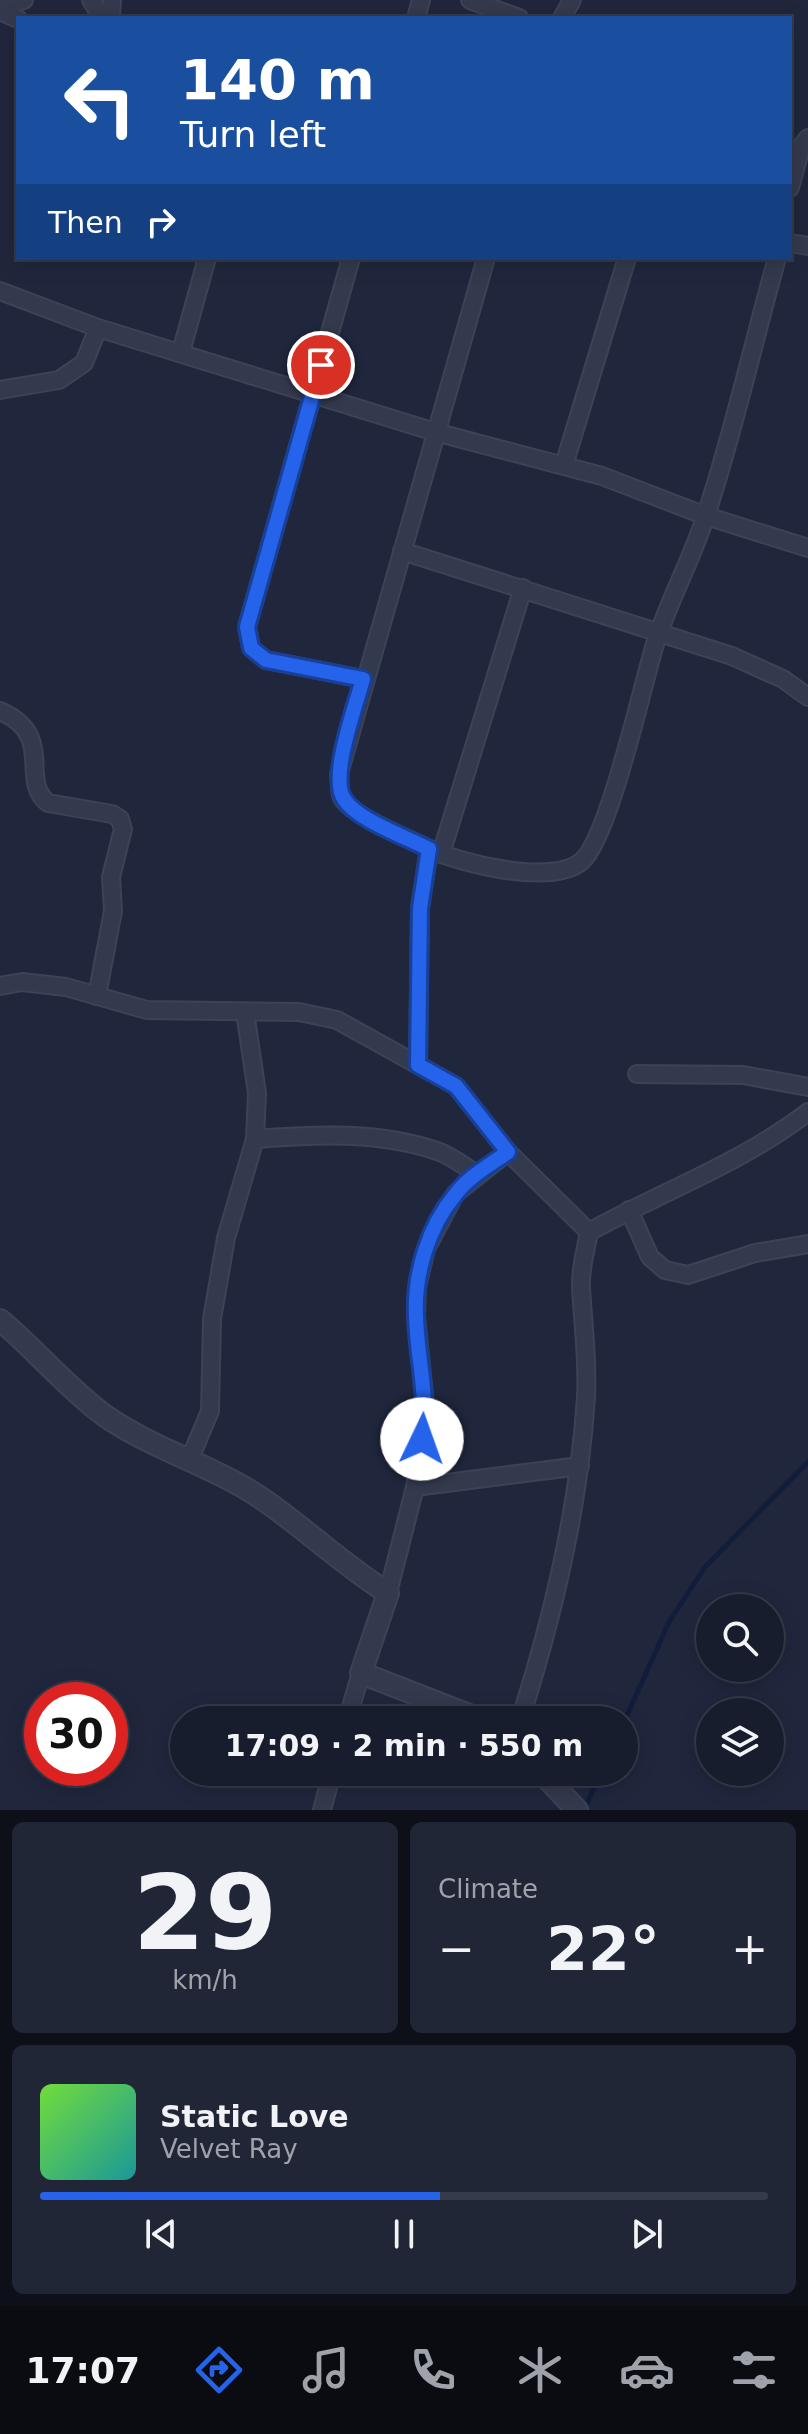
<!DOCTYPE html>
<html lang="en">
<head>
<meta charset="utf-8">
<style>
  body { margin:0; font-family:"DejaVu Sans",sans-serif; background:#212636; color:#f1f3f6; height:100vh; display:flex; flex-direction:column; font-size:30px; white-space:nowrap }
  * { box-sizing:border-box; margin:0 }
  p { font-size:26px; color:#9fa2aa }
  .icon { flex:none; width:44px; height:44px; fill:none; stroke:currentColor; stroke-width:2; stroke-linecap:round; stroke-linejoin:round }
  .map { position:relative; height:1810px; overflow:hidden }
  .drawer { display:flex; flex-direction:column; gap:12px; padding:12px; background:#0d1019; flex:1 }
  .drawer>* { flex:none }
  .top-card { position:absolute; left:16px; top:16px; width:776px; height:244px; border-radius:0px; box-shadow:0 4px 20px #0003,0 0 0 2px #363b4a; background:#1a4fa0; color:#fff; overflow:hidden }
  .controls { position:absolute; left:696px; top:1594px; display:grid; gap:16px }
  .controls a { display:grid; place-items:center; width:88px; height:88px; border-radius:50%; background:#181d2e; box-shadow:0 4px 20px #0003,0 0 0 2px #363b4a; font-size:40px }
  .speed { position:absolute; left:24px; top:1682px; display:flex; gap:16px; font-size:40px; font-weight:700; text-align:center }
  .speed>* { display:grid; place-content:center; width:104px; height:104px; border-radius:50%; background:#181d2e; box-shadow:0 4px 20px #0003,0 0 0 2px #363b4a; line-height:1 }
  .speed .limit { border:12px solid #d22; background:#fff; color:#111 }
  .pin { position:absolute; display:grid; place-items:center; width:68px; height:68px; color:#fff; margin:-34px; border:4px solid #fff; border-radius:50%; box-shadow:0 2px 8px #0007 }
  .me { position:absolute; width:88px; margin:-44px; rotate:3deg; stroke-linejoin:round; filter:drop-shadow(0 0 6px #0008) }
  .turn { display:flex; align-items:center; gap:28px; height:168px; padding:0 32px; font-size:36px }
  .turn .icon { width:104px; height:104px; stroke-width:2.5 }
  .turn b { display:block; font-size:56px; line-height:68px }
  .then { display:flex; align-items:center; height:76px; padding:0 32px; background:#0003; gap:16px; font-size:30px }
  .big { font-size:60px; font-weight:600; line-height:1.1 }
  .drawer .tile { flex:1; display:flex; flex-direction:column; justify-content:center; gap:12px; min-width:0; padding:0 28px; border-radius:12px; background:#212636 }
  .drawer .dial { align-items:center; gap:0 }
  .dial b { font-size:104px; line-height:1 }
  .song { display:flex; align-items:center; gap:24px }
  .cover { width:96px; height:96px; border-radius:12px; background:linear-gradient(135deg,hsl(100 70% 55%),hsl(180 70% 35%)) }
  .played { height:8px; border-radius:4px; background:linear-gradient(90deg,#2563eb 55%,#363b4a 55%) }
  .keys { display:flex; justify-content:space-around; direction:ltr }
  .heat { display:flex; justify-content:space-between; align-items:center; font-size:44px; direction:ltr }
  .drawer .tiles { flex:1; display:grid; gap:12px; grid-template-columns:1fr 1fr }
  .tile:last-child { grid-column:span 2 }
  .trip { position:absolute; left:170px; top:1706px; width:468px; height:80px; border-radius:40px; background:#181d2e; box-shadow:0 4px 20px #0003,0 0 0 2px #363b4a; font-weight:600; line-height:80px; text-align:center }
  .menu { display:flex; height:128px; justify-content:space-around; align-items:center; background:#0a0c12; color:#9fa2aa }
  .menu .icon { width:56px; height:56px }
  .menu .selected { color:#2563eb }
  .menu b { font-size:36px; color:#f1f3f6 }
  .map>svg:first-child { display:block }
  .lines { fill:none; stroke-linecap:round; stroke-linejoin:round }
  .stream { stroke:#121c3b; stroke-width:5 }
  .minor-casing { stroke:#3d4356; stroke-width:20 }
  .tertiary-casing { stroke:#3d4356; stroke-width:24 }
  .minor { stroke:#343a4d; stroke-width:16 }
  .tertiary { stroke:#343a4d; stroke-width:20 }
  .route-casing { stroke:#184099; stroke-width:20 }
  .route { stroke:#2563eb; stroke-width:14 }
</style>
</head>
<body>
<div class="map">
<svg width="808" height="1810" viewBox="0 0 808 1810">
  <rect width="100%" height="100%" fill="#20273d"/>
  <g class="lines">
    <!-- stream -->
    <g class="stream">
      <polyline points="624,1722 669,1622 705,1567 808,1462"/>
      <polyline points="584,1810 601,1772"/>
    </g>
    <defs>
      <g id="minor">
        <polyline points="91,0 102,18"/>
        <polyline points="470,0 519,18"/>
        <polyline points="0,6 24,0"/>
        <polyline points="0,11 18,19"/>
        <polyline points="111,18 112,0"/>
        <polyline points="416,18 421,0"/>
        <polyline points="562,18 572,0"/>
        <polyline points="790,188 801,147 808,138"/>
        <polyline points="790,243 808,246"/>
        <polyline points="351,258 247,627 251,648 266,660 363,679"/>
        <path d="M486,258L339,774C340,781 339,792 342,798C352,816 405,837 425,847C458,863 552,887 582,861C609,837 642,687 655,644C669,600 692,559 706,515C734,431 753,343 777,258"/>
        <polyline points="0,291 98,328 435,432 602,476 706,516 808,548"/>
        <polyline points="181,352 207,258"/>
        <polyline points="0,390 59,380 84,363 98,328"/>
        <polyline points="564,465 627,258"/>
        <polyline points="402,551 732,656 783,679 808,697"/>
        <path d="M0,711C57,736 18,779 48,803L112,814L120,819L123,829L111,877L113,911L97,996"/>
        <polyline points="441,854 523,588"/>
        <polyline points="0,986 22,982 66,987 147,1010 299,1012 337,1020 456,1086 508,1152 589,1232"/>
        <polyline points="418,1065 420,908 429,849"/>
        <polyline points="637,1074 743,1075 808,1087"/>
        <path d="M255,1139C316,1134 381,1131 440,1152C453,1157 465,1167 477,1174"/>
        <polyline points="629,1210 650,1257 665,1270 688,1275 755,1253 808,1244"/>
        <path d="M589,1232C661,1192 742,1163 808,1112"/>
        <polyline points="189,1461 210,1411 212,1319 226,1238 255,1139 257,1093 245,1012"/>
        <polyline points="415,1487 580,1466"/>
        <polyline points="388,1593 415,1487 426,1415 416,1316 417,1287 426,1249 455,1194 508,1152"/>
        <polyline points="347,1720 361,1673"/>
        <path d="M520,1720C554,1614 579,1508 586,1397C588,1359 583,1324 581,1287C580,1269 586,1249 589,1232"/>
        <polyline points="322,1810 332,1772"/>
      </g>
      <g id="tertiary">
        <path d="M0,1320C36,1350 66,1387 104,1415C152,1449 212,1465 261,1498C305,1528 343,1565 388,1593L361,1673L482,1720"/>
        <polyline points="541,1772 577,1810"/>
      </g>
    </defs>
    <!-- minor casing -->
    <use href="#minor" class="minor-casing"/>
    <!-- tertiary casing -->
    <use href="#tertiary" class="tertiary-casing"/>
    <!-- minor -->
    <use href="#minor" class="minor"/>
    <!-- tertiary -->
    <use href="#tertiary" class="tertiary"/>
  </g>
  <g class="lines">
    <defs>
      <path id="route" d="M321,365L247,627L251,648L266,660L363,679C356,705 329,777 344,799C357,820 406,837 429,849L420,908L418,1065L456,1086L508,1152C490,1165 468,1177 455,1195C428,1227 414,1275 416,1316C417,1358 429,1398 422,1439"/>
    </defs>
    <!-- route casing -->
    <use href="#route" class="route-casing"/>
    <!-- route -->
    <use href="#route" class="route"/>
  </g>
</svg>
<div class="controls">
<a><svg class="icon" aria-label="search" viewBox="0 0 24 24"><circle cx="10" cy="10" r="6"/><path d="M15 15l6 6"/></svg></a>
<a><svg class="icon" aria-label="layers" viewBox="0 0 24 24"><path d="M12 4l9 5-9 5-9-5zM3 14l9 5 9-5"/></svg></a>
</div>
<div class="speed"><div class="limit">30</div></div>
<div class="pin" style="left:321px;top:365px;background:#d93025"><svg class="icon" aria-label="arrive" viewBox="0 0 24 24"><path d="M6 21V4h12l-3 4 3 4H6"/></svg></div>
<svg class="me" style="left:422px;top:1439px" viewBox="-20 -20 40 40"><circle r="19" fill="#fff"/><path d="M0-13L10 11 0 6-10 11z" fill="#2563eb"/></svg>
<div class="trip">17:09 · 2 min · 550 m</div>
<div class="top-card">
<div class="turn"><svg class="icon" aria-label="left" viewBox="0 0 24 24"><path d="M17 20v-9H6M10 6l-5 5 5 5"/></svg><div><b>140 m</b>Turn left</div></div>
<div class="then">Then<svg class="icon" aria-label="right" viewBox="0 0 24 24"><path d="M7 20v-9h11M14 6l5 5-5 5"/></svg></div>
</div>
</div>
<section class="drawer">
<div class="tiles">
<div class="tile dial"><b>29</b><p>km/h</p></div>
<div class="tile"><p>Climate</p>
<div class="heat"><a>−</a><b class="big">22°</b><a>+</a></div>
</div>
<div class="tile">
<div class="song"><i class="cover"></i><div><b>Static Love</b><p>Velvet Ray</p></div></div>
<div class="played"></div>
<div class="keys"><svg class="icon" aria-label="previous" viewBox="0 0 24 24"><path d="M18 5L8 12l10 7zM5 5v14"/></svg><svg class="icon" aria-label="pause" viewBox="0 0 24 24"><path d="M8 5v14M16 5v14"/></svg><svg class="icon" aria-label="next" viewBox="0 0 24 24"><path d="M6 5l10 7-10 7zM19 5v14"/></svg></div>
</div>
</div>
</section>
<nav class="menu">
<b>17:07</b>
<svg class="icon selected" aria-label="directions" viewBox="0 0 24 24"><path d="M12 3l9 9-9 9-9-9zM9 14v-3h6M13 9l2 2-2 2"/></svg>
<svg class="icon" aria-label="music" viewBox="0 0 24 24"><path d="M9 18V5l10-2v13"/><circle cx="6" cy="18" r="3"/><circle cx="16" cy="16" r="3"/></svg>
<svg class="icon" aria-label="phone" viewBox="0 0 24 24"><path d="M5 4h4l2 5-3 2q2 4 5 5l2-3 5 2v4C11 20 4 13 5 4z"/></svg>
<svg class="icon" aria-label="climate" viewBox="0 0 24 24"><path d="M12 3v18M4 7l16 10M4 17L20 7"/></svg>
<svg class="icon" aria-label="car" viewBox="0 0 24 24"><path d="M5 17H2v-5l4-1 3-4h7l3 4 3 1v5h-3M9 17h6M6 11h13"/><circle cx="7" cy="17" r="2"/><circle cx="17" cy="17" r="2"/></svg>
<svg class="icon" aria-label="filters" viewBox="0 0 24 24"><path d="M4 7h16M4 17h16"/><circle cx="9" cy="7" r="2"/><circle cx="15" cy="17" r="2"/></svg>
</nav>
</body>
</html>
